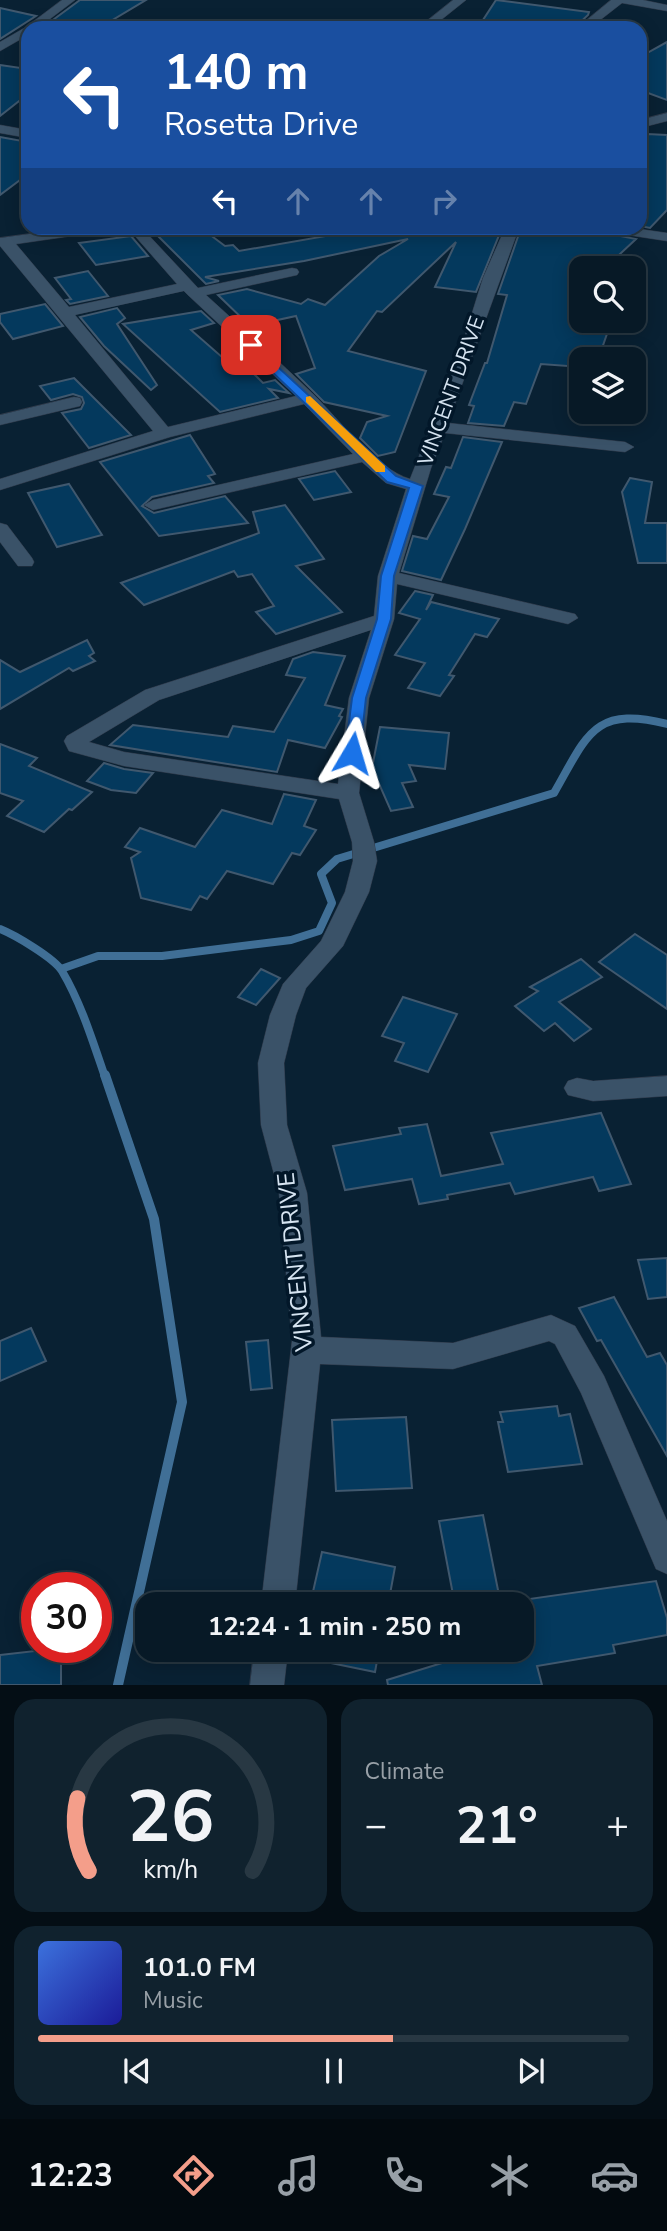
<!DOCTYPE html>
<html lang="en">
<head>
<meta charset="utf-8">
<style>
  body { margin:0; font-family:"Nunito Sans",sans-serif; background:#10222e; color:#f1f3f6; height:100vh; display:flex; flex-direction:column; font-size:26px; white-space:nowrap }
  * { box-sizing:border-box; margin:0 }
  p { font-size:23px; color:#98a0a7 }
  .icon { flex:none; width:38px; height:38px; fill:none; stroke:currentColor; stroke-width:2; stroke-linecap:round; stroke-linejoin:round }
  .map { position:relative; height:1685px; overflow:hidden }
  .details { display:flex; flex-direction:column; gap:14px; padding:14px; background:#040e15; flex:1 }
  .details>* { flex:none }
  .top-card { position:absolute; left:21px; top:21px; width:626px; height:214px; border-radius:21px; box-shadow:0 4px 18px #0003,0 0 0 2px #283843; background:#1a4fa0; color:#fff; overflow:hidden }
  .buttons { position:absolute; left:569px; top:256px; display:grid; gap:14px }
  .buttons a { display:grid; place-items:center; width:77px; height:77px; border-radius:14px; background:#071926; box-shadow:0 4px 18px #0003,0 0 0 2px #283843; font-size:35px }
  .speed { position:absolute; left:21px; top:1572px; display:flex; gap:14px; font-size:35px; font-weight:700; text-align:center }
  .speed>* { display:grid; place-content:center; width:91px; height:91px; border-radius:50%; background:#071926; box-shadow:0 4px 18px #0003,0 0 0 2px #283843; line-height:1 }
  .speed .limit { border:10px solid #d22; background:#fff; color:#111 }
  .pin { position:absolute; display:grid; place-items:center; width:60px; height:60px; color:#fff; margin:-30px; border-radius:14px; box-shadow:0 4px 10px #0006 }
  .me { position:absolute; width:77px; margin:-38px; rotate:7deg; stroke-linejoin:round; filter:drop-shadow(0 0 5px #0008) }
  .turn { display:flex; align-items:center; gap:24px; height:147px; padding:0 28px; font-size:32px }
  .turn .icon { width:91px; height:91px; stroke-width:2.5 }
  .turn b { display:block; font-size:49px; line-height:60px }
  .lanes { display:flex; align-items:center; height:66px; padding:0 28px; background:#0003; justify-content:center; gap:35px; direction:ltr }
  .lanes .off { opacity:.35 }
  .big { font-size:52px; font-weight:700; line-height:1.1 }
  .details .widget { flex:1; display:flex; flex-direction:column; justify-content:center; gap:10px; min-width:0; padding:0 24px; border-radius:21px; background:#10222e }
  .details .dial { align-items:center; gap:0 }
  .dial svg { height:182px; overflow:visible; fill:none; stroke:#283843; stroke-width:7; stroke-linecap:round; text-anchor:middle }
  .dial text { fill:#f1f3f6; stroke:none }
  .song { display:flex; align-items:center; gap:21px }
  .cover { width:84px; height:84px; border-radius:10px; background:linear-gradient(135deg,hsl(220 70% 55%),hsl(240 70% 35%)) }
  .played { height:7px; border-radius:4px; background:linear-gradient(90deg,#f49e8a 60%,#283843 60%) }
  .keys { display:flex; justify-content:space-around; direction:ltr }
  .heat { display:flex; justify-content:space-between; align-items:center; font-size:38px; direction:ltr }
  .details .tiles { flex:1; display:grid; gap:14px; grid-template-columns:1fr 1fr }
  .widget:last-child { grid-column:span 2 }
  .trip { position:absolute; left:135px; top:1592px; width:399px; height:70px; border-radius:21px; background:#071926; box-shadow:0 4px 18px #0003,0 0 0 2px #283843; font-weight:700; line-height:70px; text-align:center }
  .tab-bar { display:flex; height:112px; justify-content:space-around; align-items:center; background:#030a0f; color:#98a0a7 }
  .tab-bar .icon { width:49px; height:49px }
  .tab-bar .selected { color:#f49e8a }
  .tab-bar b { font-size:32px; color:#f1f3f6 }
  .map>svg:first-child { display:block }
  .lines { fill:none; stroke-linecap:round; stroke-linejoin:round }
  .stream-far1 { stroke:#406f96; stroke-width:8 }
  .stream { stroke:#406f96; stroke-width:10 }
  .building { fill:#04395d; stroke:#40586e; stroke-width:2 }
  .street-casing { stroke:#2f3949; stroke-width:1 }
  .street { fill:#3a5268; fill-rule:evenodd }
  .route { fill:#1a73e8; stroke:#114b97; stroke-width:2 }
  .slow { fill:#f59e0b }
  .labels { text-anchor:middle; stroke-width:7; stroke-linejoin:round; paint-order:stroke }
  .street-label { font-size:21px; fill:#d6e4f1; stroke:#021729 }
  .near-street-label { font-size:24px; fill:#d6e4f1; stroke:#021729 }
</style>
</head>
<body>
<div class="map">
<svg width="667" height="1685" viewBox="0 0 667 1685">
  <rect width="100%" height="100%" fill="#092133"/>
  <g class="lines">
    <!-- stream-far1 -->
    <g class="stream-far1">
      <path d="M0,929C15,935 54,958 62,971C81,1003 93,1042 105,1077"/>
      <path d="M61,969L98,956H162L291,940L319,931L332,903L321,874L337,859L554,793C587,736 593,705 667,724"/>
    </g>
    <!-- stream -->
    <polyline class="stream" points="105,1075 154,1219 182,1402 118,1685"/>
  </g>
  <!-- building -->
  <g class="building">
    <polygon points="80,0 146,0 99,28 42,28"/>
    <polygon points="496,0 589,12 588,15 574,28 515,28 522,23 483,20"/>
    <polygon points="0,8 36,16 0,39"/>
    <polygon points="667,42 667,100 640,90 640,57"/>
    <polygon points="0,65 28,69 28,94 0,116"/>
    <polygon points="647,134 667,135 667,210 650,228 640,226 640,153 648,154"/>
    <polygon points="0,137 28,142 28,174 0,195"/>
    <polygon points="182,228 201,228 225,246 233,245 239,251 326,236 326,228 418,228 419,233 427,228 502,228 476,292 435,287 456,242 382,312 377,311 348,351 426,371 395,452 378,456 360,438 367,422 387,416 324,402 296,374 315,368 296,316 250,326 218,295 247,289 301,304 308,299 325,305 379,256 408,239 304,261 205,277 219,281 206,284 156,234"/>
    <polygon points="521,228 580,228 636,239 605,268 581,268 581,323 609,328 601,351 581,347 581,367 541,364 526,404 514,402 504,426 468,423 474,406 469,405 485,363 487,363 507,295 498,294"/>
    <polygon points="131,236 148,256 96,265 79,243"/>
    <polygon points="88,271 108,296 70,304 66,300 71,299 55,278"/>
    <polygon points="45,304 63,326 13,339 0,322 0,314"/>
    <polygon points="117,308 125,318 117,324 157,385 151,390 104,346 80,317"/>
    <polygon points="201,311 214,323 191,330 231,365 242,362 263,383 275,380 289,393 269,389 278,398 220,412 123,324"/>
    <polygon points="74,378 131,435 89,448 62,413 81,409 84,403 82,397 73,394 51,400 40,386"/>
    <polygon points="190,435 215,474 208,476 214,483 152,497 142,506 154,513 225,496 248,523 159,536 100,462"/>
    <polygon points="463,437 502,442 465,529 441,580 402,571 413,536 427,539 449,497 434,494 446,467 451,468"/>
    <polygon points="335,471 351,492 314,500 299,479"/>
    <polygon points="630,478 652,482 645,523 667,523 667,563 638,563 622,492"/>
    <polygon points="69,484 102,535 57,547 28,493"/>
    <polygon points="285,505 324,559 296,566 342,612 276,634 256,612 274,606 252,574 238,577 234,571 144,605 121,583 259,533 253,512"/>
    <polygon points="415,591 433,595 426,610 431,602 499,619 487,637 475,634 449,675 454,676 440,696 408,688 425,663 395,655 420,619 399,613"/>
    <polygon points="87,640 94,653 89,656 95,661 73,671 69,668 0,709 0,660 20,672"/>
    <polygon points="313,652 345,656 325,705 343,709 339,716 342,717 325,748 288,740 277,772 110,745 133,725 228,737 233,726 274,732 305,678 286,675 293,659"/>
    <polygon points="380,727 449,733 445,769 409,765 416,781 402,783 413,807 391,811 372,768"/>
    <polygon points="0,744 37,758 29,766 92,792 72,810 69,809 44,832 7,816 23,801 0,793"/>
    <polygon points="104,763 124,769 153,773 136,793 111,790 87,781"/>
    <polygon points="284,794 316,800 304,826 316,830 300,855 292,853 273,884 227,871 207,899 200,896 191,910 141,898 131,858 140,852 125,847 140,828 195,847 222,810 272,824"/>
    <polygon points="635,934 667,955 667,1009 599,962"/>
    <polygon points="581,959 602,977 559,1002 591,1029 574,1041 555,1023 544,1031 515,1006 538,991 530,987"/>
    <polygon points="261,969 280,978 256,1005 238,997"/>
    <polygon points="403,997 457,1014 428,1072 395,1061 404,1043 382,1036"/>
    <polygon points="601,1113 631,1184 599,1191 593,1177 515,1194 510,1183 447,1195 448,1199 419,1204 412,1179 345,1190 333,1146 401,1134 399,1128 427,1124 441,1176 503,1164 491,1133"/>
    <polygon points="667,1258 667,1297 648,1299 638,1260"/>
    <polygon points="614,1297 647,1357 660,1353 667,1365 667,1456 601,1340 597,1341 579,1308"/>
    <polygon points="31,1328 46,1361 0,1381 0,1341"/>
    <polygon points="268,1340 272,1388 251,1390 246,1342"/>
    <polygon points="557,1406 559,1416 570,1414 582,1464 508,1472 498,1422 503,1422 500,1412"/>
    <polygon points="406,1417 412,1488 336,1491 332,1420"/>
    <polygon points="483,1515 501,1605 455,1605 439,1521"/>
    <polygon points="322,1552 395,1567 388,1605 310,1605"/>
    <polygon points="656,1581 667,1618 667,1635 613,1645 615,1653 537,1666 542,1685 388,1685 387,1680 484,1650 522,1650 522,1600"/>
    <polygon points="61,1648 61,1685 0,1685 0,1655"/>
    <polygon points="317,1650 379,1650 375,1672 316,1660"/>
  </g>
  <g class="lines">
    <defs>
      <g id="street">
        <polygon points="62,0 75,0 38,28 28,28 28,35 0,51 0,42 26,27"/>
        <polygon points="453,0 466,0 431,28 418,28"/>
        <polygon points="611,0 643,0 667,5 667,11 622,3 590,28 577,28"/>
        <polygon points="250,20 254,21 257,28 245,28 244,23"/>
        <polygon points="667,113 667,121 640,128 640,120"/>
        <polygon points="0,125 28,130 28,138 0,133"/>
        <path d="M72,228H106L99,232L16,244L69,307L177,284L128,228H142L198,288L292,268L297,269L299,272L297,275L206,295C242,328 278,360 313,394C339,419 376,469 410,479L458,358L483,278L505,228H519L448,423L625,442L634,447L625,452L445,433L431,468L399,573L575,614L578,618L568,624L397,584L394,619L369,698L359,793L374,842L377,861L369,892L343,946L306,988L296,1015L284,1063L287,1125L307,1193L321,1337L453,1343L551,1315L575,1326L604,1376L667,1521V1574L656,1569L581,1393L555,1344L549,1341L453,1369L320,1364L295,1605H261L292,1341L279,1193L261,1125L258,1063L270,1015L283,984L321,941L345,892L353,861L352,842L339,799L124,766L69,751L64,741L67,736L145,690L374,616L378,576L406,489L386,483L362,462L153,510L144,505L153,500L353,454L304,404L170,437L0,490V479L153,431L0,246V238ZM184,291L189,296L296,396L168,427L75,315ZM371,630L349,698L338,784L124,752L89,742L159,700Z"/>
        <polygon points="601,228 633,228 667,233 667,241 608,232"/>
        <polygon points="74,397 80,398 82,402 80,406 0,425 0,415"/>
        <polygon points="0,523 7,525 32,558 34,562 32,566 18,566 0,542"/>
        <polygon points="667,1076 667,1096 593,1101 568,1095 564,1088 568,1081 577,1078 593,1081"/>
        <polygon points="254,1650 288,1650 284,1685 250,1685"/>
      </g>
    </defs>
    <!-- street casing -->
    <use href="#street" class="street-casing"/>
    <!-- street -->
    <use href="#street" class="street"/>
  </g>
  <!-- route -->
  <polygon class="route" points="251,342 396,476 423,486 394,576 391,619 366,698 360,753 352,758 345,753 352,698 377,619 381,576 409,488 387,482 247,348 247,343"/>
  <!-- slow -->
  <polygon class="slow" points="310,396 385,466 385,472 376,472 306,402 306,397"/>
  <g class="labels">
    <!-- street labels -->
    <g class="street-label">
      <text transform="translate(451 391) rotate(-70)" y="7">VINCENT DRIVE</text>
    </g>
    <!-- near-street labels -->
    <g class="near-street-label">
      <text transform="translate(295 1262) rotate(-96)" y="8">VINCENT DRIVE</text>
    </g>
  </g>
</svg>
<div class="buttons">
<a><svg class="icon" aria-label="search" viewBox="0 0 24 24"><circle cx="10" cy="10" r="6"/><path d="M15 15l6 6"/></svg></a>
<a><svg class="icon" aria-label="layers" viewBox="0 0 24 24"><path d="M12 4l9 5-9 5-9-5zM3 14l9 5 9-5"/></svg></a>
</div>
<div class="speed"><div class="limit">30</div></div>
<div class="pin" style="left:251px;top:345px;background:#d93025"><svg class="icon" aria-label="arrive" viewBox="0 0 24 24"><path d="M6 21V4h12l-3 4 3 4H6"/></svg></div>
<svg class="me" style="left:352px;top:753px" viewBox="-20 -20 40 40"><path d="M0-17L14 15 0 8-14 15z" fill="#1a73e8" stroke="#fff" stroke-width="4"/></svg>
<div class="trip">12:24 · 1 min · 250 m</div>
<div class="top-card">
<div class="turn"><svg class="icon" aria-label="left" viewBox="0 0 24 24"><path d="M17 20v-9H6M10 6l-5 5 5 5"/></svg><div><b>140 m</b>Rosetta Drive</div></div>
<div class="lanes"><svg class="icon" aria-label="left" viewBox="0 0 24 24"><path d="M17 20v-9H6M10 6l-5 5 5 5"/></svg><svg class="icon off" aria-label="ahead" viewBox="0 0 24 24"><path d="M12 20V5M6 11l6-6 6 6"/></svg><svg class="icon off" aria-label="ahead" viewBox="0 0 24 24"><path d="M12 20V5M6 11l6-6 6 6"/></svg><svg class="icon off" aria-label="right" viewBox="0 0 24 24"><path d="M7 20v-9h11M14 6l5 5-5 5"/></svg></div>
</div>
</div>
<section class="details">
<div class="tiles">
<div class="widget dial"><svg viewBox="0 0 100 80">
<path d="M14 69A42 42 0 1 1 86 69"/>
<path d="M14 69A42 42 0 0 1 9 37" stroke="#f49e8a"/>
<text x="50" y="56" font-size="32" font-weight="700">26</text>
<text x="50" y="72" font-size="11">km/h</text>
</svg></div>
<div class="widget"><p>Climate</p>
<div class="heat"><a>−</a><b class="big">21°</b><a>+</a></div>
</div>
<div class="widget">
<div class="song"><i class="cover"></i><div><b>101.0 FM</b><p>Music</p></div></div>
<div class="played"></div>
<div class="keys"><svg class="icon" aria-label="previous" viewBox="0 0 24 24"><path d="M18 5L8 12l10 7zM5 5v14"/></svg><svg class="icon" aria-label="pause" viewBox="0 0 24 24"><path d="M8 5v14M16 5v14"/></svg><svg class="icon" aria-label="next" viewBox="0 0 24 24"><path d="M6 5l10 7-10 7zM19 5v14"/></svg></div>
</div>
</div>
</section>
<nav class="tab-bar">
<b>12:23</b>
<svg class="icon selected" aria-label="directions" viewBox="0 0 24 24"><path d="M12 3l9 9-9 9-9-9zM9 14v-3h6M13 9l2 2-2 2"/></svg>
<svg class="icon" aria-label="music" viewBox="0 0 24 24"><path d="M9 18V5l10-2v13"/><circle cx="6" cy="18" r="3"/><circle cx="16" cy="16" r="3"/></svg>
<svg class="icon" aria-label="phone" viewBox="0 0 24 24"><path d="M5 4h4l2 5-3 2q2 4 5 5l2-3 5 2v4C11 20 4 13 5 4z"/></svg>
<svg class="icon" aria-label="climate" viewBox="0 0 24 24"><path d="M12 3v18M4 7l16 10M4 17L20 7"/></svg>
<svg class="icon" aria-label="car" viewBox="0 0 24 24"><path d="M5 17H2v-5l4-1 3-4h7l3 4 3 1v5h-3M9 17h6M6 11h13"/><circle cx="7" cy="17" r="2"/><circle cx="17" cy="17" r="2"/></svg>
</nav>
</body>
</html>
